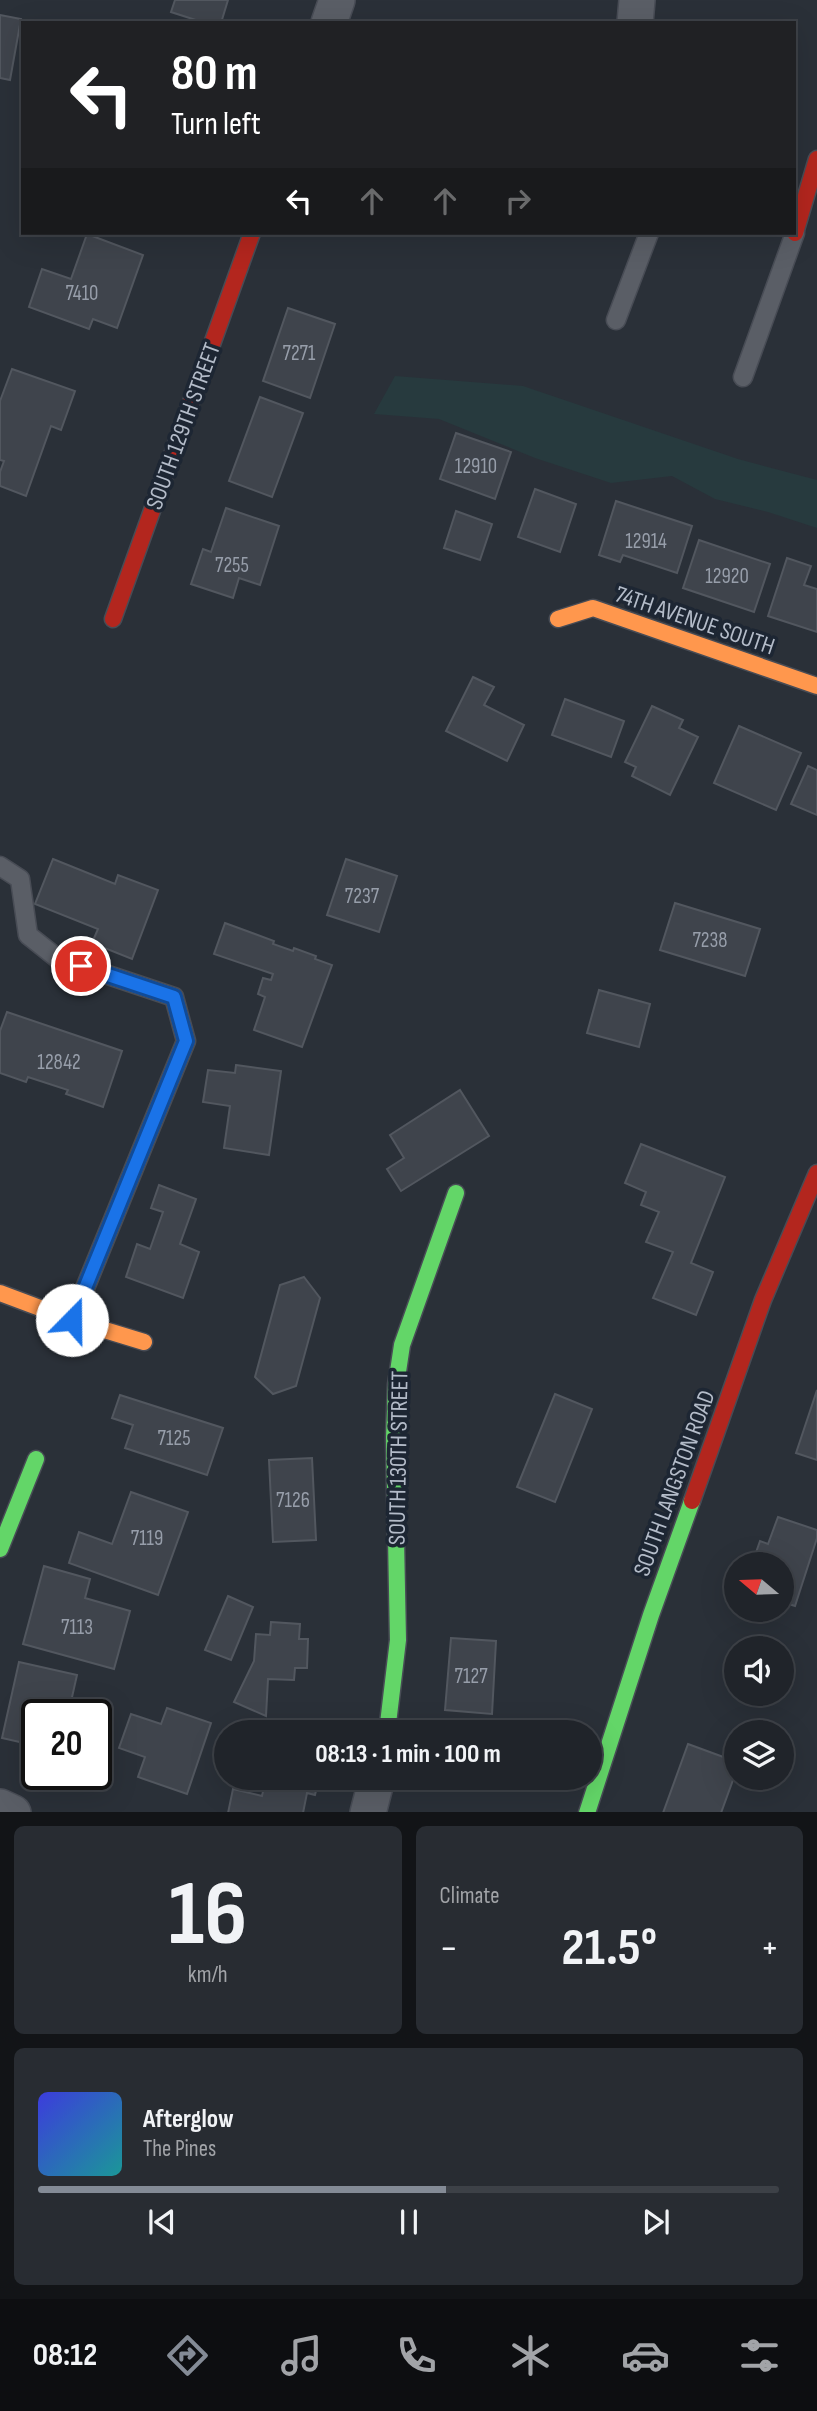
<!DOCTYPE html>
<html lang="en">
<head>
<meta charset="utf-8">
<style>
  body { margin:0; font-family:"Sofia Sans Condensed",sans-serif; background:#282c32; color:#f1f3f6; height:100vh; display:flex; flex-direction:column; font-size:26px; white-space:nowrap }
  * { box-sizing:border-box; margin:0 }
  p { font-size:23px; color:#a2a4a8 }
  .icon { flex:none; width:38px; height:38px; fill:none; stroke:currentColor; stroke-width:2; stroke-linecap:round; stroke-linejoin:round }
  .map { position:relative; height:1812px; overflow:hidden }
  .panel { display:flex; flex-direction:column; gap:14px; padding:14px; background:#121417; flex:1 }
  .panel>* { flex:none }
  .hud { position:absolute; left:21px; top:21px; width:775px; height:214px; border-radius:0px; box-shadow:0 7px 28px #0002,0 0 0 2px #3d4147; background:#202124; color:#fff; overflow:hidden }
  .needle { width:46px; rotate:289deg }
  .controls { position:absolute; left:724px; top:1552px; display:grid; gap:14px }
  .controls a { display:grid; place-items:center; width:70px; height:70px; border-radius:50%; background:#20242a; box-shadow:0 7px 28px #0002,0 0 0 2px #3d4147; font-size:35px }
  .speed { position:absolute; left:21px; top:1699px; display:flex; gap:14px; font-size:35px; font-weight:700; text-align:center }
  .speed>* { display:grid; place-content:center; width:91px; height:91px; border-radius:50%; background:#20242a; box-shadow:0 7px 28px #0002,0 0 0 2px #3d4147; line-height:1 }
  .speed .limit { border:4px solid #111; border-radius:10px; background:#fff; color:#111 }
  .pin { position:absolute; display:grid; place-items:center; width:60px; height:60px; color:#fff; margin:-30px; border:4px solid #fff; border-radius:50%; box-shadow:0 2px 7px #0007 }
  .me { position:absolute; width:77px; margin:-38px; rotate:22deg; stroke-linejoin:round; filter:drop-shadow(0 0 5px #0008) }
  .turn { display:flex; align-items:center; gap:24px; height:147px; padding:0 35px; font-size:32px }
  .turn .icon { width:91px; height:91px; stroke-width:2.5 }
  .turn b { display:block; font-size:49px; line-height:60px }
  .lanes { display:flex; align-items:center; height:66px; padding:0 35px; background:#0003; justify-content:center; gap:35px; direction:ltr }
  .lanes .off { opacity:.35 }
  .big { font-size:52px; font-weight:700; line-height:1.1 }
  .panel .widget { flex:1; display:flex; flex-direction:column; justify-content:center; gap:10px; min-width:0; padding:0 24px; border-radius:10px; background:#282c32 }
  .panel .dial { align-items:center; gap:0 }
  .dial b { font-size:91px; line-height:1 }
  .song { display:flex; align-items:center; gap:21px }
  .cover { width:84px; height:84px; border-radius:10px; background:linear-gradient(135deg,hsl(240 70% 55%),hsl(180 70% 35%)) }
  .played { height:7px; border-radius:4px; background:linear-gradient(90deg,#848b96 55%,#3d4147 55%) }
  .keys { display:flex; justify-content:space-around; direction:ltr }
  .heat { display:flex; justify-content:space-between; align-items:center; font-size:38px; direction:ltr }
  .panel .tiles { flex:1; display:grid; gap:14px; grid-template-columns:1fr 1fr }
  .widget:last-child { grid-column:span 2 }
  .trip { position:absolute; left:214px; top:1720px; width:388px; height:70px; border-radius:35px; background:#20242a; box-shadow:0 7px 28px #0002,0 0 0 2px #3d4147; font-weight:700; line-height:70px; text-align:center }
  .dock { display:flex; height:112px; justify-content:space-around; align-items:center; background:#0d0e11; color:#a2a4a8 }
  .dock .icon { width:49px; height:49px }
  .dock .on { color:#848b96 }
  .dock b { font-size:32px; color:#f1f3f6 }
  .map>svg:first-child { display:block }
  .green { fill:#273a3e }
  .building { fill:#3f444c; stroke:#52575f; stroke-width:2 }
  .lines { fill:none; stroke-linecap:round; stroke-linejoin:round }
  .lane-casing { stroke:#484c55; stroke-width:21 }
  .street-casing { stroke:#484c55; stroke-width:38 }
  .fast-casing { stroke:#484c55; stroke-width:19 }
  .slow-casing { stroke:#484c55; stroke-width:19 }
  .jam-casing { stroke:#484c55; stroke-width:19 }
  .lane { stroke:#5a5e66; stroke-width:18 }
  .street { stroke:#5a5e66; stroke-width:35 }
  .fast { stroke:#63d668; stroke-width:16 }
  .slow { stroke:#ff974d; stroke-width:16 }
  .jam { stroke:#b3261e; stroke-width:16 }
  .route-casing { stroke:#114b97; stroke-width:18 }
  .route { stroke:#1a73e8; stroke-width:12 }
  .labels { text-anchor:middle; stroke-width:7; stroke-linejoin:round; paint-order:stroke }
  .number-label { font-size:21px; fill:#979eaa }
  .street-label { font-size:24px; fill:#b4bcc9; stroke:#1d2633 }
</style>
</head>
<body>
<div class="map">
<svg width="817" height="1813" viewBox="0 0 817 1813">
  <rect width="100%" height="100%" fill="#2a3038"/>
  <!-- green -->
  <polygon class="green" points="395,376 523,386 738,459 817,480 817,528 768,512 715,499 672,476 611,483 535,458 439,419 374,414"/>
  <!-- building -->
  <g class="building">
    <polygon points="175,0 228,0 221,23 205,23 171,12"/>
    <polygon points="0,15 21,19 10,80 0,78"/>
    <polygon points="87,234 143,255 117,328 93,319 89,329 29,307 42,269 71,279"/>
    <polygon points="288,308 335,324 310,398 263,381"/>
    <polygon points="12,369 75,391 61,430 51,426 26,496 0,486 0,472 4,461 0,460 0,401"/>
    <polygon points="260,397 303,413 272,497 229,481"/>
    <polygon points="456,433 511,452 495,499 440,479"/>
    <polygon points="535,489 576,504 560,552 518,537"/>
    <polygon points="616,501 692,526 677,573 623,555 620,562 599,555"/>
    <polygon points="226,508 279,526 260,585 239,578 233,598 191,584 203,549 211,552"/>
    <polygon points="456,511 492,524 480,560 444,548"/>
    <polygon points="699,540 770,564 754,612 683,588"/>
    <polygon points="787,558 811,566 804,585 817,589 817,632 768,616"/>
    <polygon points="473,677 494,687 484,705 524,725 507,761 446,731"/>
    <polygon points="565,699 624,721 611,757 552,735"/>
    <polygon points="652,706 683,720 679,728 698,737 670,795 632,776 636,767 625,762"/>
    <polygon points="739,726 801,753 776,810 714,783"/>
    <polygon points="808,766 817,770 817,815 791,804"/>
    <polygon points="53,859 115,884 118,875 158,890 132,959 92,943 98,929 35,904"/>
    <polygon points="346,859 397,876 379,932 327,915"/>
    <polygon points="675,903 760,929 745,976 660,950"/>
    <polygon points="225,923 274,941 273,944 293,951 294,948 316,956 315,959 332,965 302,1047 254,1030 265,997 258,994 263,978 271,980 273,974 214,954"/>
    <polygon points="599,990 650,1004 639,1047 587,1033"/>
    <polygon points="7,1012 122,1051 103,1107 66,1094 68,1090 28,1077 26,1082 0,1073 0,1031"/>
    <polygon points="236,1065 281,1071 269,1155 224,1148 230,1106 203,1102 208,1070 235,1073"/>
    <polygon points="460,1090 489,1136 401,1191 387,1169 404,1158 390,1135"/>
    <polygon points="641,1144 725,1177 691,1263 713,1272 696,1315 653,1298 673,1252 646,1242 659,1212 641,1205 646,1192 625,1183"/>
    <polygon points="159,1185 196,1199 180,1244 199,1252 183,1298 126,1277 137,1244 150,1249 163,1212 151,1208"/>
    <polygon points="304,1277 320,1298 296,1386 273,1394 255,1377 280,1285"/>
    <polygon points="817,1390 817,1460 796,1453"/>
    <polygon points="555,1394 592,1409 555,1502 517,1487"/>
    <polygon points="120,1395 223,1428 207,1475 125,1448 133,1425 112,1418"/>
    <polygon points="312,1458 316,1540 273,1542 269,1460"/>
    <polygon points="131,1492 188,1512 158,1595 69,1563 79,1532 112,1544"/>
    <polygon points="778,1517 817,1530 817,1538 795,1606 782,1602 782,1564 752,1564 760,1541 768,1544"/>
    <polygon points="44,1566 90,1579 85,1598 130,1611 114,1669 23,1644"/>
    <polygon points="228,1596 253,1607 231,1660 205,1650"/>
    <polygon points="271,1622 300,1624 299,1639 308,1639 307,1668 295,1668 294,1680 268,1679 266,1716 234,1702 254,1661 256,1634 270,1635"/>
    <polygon points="451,1638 496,1641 492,1714 445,1710"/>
    <polygon points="19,1662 77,1675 68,1715 37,1715 37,1746 2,1738"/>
    <polygon points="167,1708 211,1723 187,1794 138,1777 145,1757 119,1748 131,1714 161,1724"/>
    <polygon points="688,1744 737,1762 737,1769 721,1813 663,1813"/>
    <polygon points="266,1778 319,1778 315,1795 307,1793 303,1813 228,1813 233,1789 262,1796"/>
  </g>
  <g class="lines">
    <defs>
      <g id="lane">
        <polyline points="616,320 649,233"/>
        <polyline points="743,377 795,233"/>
        <polyline points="0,866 20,879 28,935 57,958 174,997 186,1041 72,1320"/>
      </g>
      <g id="street">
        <polyline points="329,23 337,0"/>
        <polyline points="635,23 637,0"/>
        <polyline points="0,1807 13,1813"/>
        <polyline points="368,1813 377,1778"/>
      </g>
      <g id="fast">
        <polyline points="0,1549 36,1459"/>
        <polyline points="387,1732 398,1640 394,1437 396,1385 402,1345 456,1193"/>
        <polyline points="587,1813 651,1615 692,1501"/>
      </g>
      <g id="slow">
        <polyline points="558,619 593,608 817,686"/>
        <polyline points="0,1293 72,1320 144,1342"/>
      </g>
      <g id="jam">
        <polyline points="795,233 817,159"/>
        <polyline points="113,619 252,233"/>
        <polyline points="692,1501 763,1300 817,1173"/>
      </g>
    </defs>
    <!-- lane casing -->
    <use href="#lane" class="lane-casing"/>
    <!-- street casing -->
    <use href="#street" class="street-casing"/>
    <!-- fast casing -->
    <use href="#fast" class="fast-casing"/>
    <!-- slow casing -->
    <use href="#slow" class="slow-casing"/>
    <!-- jam casing -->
    <use href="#jam" class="jam-casing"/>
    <!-- lane -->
    <use href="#lane" class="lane"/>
    <!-- street -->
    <use href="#street" class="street"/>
    <!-- fast -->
    <use href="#fast" class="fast"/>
    <!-- slow -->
    <use href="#slow" class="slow"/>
    <!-- jam -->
    <use href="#jam" class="jam"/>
  </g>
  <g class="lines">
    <defs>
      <polyline id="route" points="72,1320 186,1041 174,997 81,966"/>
    </defs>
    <!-- route casing -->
    <use href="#route" class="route-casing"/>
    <!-- route -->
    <use href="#route" class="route"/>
  </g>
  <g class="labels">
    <!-- number labels -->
    <g class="number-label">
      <text x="82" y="300">7410</text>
      <text x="299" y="360">7271</text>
      <text x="476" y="473">12910</text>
      <text x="646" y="548">12914</text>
      <text x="232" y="572">7255</text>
      <text x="727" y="583">12920</text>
      <text x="362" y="903">7237</text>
      <text x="710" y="947">7238</text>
      <text x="59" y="1069">12842</text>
      <text x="174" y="1445">7125</text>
      <text x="293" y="1507">7126</text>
      <text x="147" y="1545">7119</text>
      <text x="77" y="1634">7113</text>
      <text x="471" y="1683">7127</text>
    </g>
    <!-- street labels -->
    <g class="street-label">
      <text transform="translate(183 426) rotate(-70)" y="8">SOUTH 129TH STREET</text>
      <text transform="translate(695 620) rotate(19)" y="8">74TH AVENUE SOUTH</text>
      <text transform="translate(398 1458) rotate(-89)" y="8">SOUTH 130TH STREET</text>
      <text transform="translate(674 1483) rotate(-70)" y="8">SOUTH LANGSTON ROAD</text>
    </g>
  </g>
</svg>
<div class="controls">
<a><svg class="needle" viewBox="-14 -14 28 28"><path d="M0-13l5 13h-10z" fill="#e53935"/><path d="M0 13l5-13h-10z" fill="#a2a4a8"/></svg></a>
<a><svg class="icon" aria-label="sound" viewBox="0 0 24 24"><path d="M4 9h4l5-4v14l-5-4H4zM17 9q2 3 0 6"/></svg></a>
<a><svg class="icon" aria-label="layers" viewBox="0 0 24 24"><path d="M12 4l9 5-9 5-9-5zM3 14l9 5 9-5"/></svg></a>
</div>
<div class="speed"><div class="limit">20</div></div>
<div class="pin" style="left:81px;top:966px;background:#d93025"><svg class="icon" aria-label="arrive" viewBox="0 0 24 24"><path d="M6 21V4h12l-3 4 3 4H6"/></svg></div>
<svg class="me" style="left:72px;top:1320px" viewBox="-20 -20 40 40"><circle r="19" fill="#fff"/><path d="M0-13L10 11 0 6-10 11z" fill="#1a73e8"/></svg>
<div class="trip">08:13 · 1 min · 100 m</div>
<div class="hud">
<div class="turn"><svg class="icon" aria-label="left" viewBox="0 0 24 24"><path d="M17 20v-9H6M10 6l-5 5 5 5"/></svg><div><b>80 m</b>Turn left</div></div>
<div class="lanes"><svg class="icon" aria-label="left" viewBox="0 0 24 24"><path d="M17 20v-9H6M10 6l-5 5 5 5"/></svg><svg class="icon off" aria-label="ahead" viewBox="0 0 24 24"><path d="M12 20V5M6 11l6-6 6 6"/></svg><svg class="icon off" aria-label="ahead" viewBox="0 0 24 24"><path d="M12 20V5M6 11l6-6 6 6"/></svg><svg class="icon off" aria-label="right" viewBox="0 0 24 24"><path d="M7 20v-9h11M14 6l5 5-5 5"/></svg></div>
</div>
</div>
<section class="panel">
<div class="tiles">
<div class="widget dial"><b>16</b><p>km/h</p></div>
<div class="widget"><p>Climate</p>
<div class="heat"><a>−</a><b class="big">21.5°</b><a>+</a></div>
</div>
<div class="widget">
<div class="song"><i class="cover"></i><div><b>Afterglow</b><p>The Pines</p></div></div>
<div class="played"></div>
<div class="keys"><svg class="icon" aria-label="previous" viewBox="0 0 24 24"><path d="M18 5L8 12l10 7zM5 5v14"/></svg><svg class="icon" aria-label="pause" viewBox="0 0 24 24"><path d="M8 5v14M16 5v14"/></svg><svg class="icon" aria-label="next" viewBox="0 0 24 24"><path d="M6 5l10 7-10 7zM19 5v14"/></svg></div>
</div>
</div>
</section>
<nav class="dock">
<b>08:12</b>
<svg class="icon on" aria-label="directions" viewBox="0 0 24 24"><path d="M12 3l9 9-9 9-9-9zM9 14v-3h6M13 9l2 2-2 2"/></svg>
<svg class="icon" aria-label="music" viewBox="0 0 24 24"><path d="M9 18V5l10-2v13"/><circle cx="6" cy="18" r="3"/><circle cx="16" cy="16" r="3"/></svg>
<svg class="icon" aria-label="phone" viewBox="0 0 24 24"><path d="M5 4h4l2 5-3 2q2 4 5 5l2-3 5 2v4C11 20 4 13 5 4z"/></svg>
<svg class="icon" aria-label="climate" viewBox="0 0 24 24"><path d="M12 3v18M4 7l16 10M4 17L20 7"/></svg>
<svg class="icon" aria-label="car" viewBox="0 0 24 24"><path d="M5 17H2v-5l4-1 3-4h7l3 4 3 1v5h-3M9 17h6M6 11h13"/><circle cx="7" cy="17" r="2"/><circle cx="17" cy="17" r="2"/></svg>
<svg class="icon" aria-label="filters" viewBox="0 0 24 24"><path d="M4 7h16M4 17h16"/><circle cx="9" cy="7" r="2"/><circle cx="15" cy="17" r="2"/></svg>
</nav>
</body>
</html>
